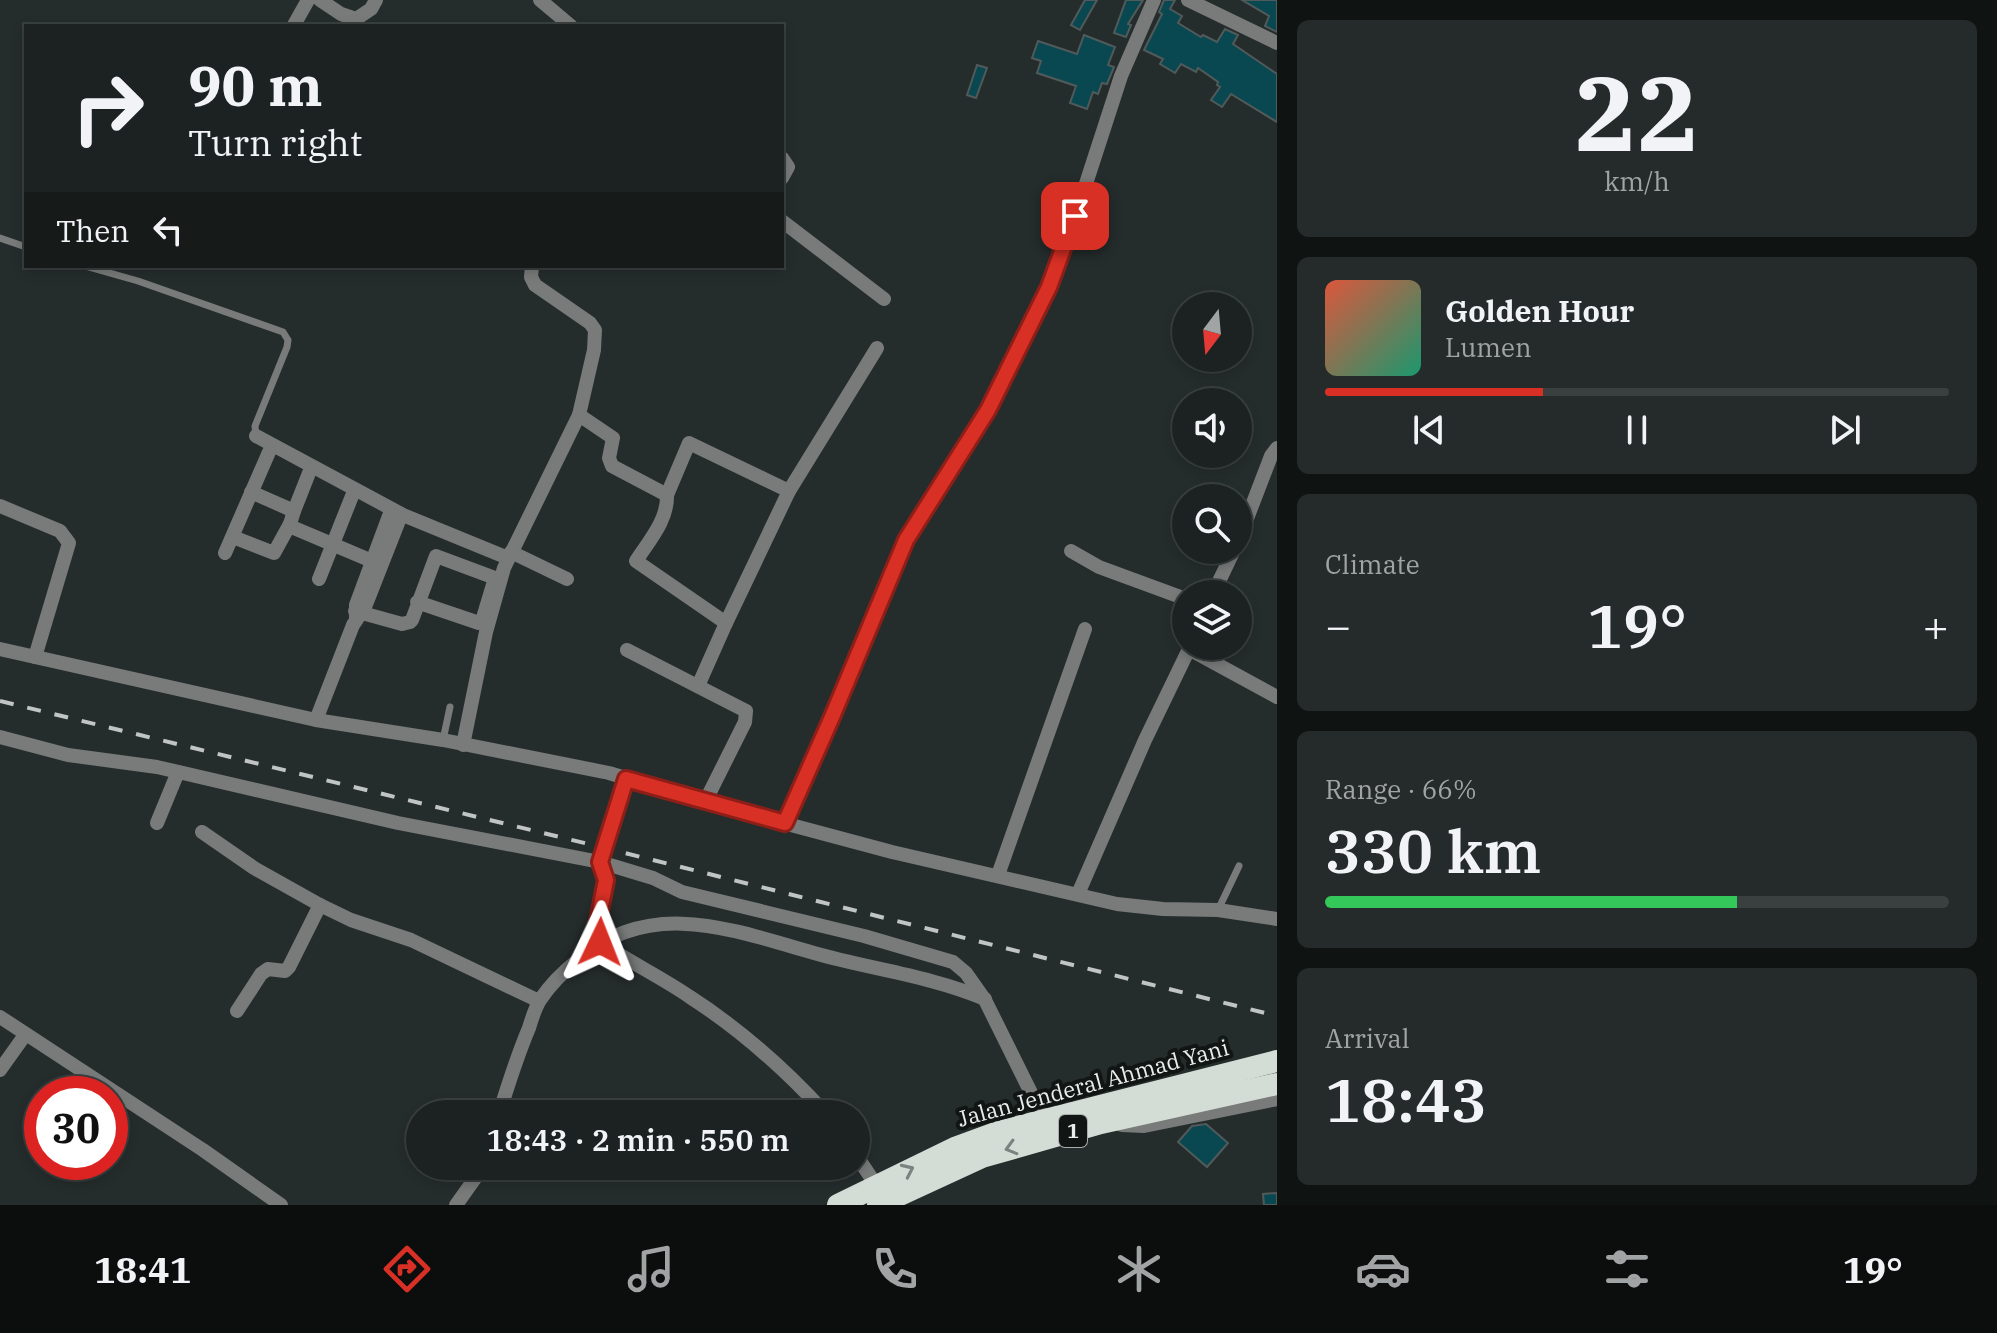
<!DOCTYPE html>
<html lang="en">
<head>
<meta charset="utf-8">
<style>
  body { margin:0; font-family:"IBM Plex Serif",serif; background:#252a2a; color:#f1f3f6; height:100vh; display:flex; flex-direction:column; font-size:30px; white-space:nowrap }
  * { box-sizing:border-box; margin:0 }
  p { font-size:26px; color:#a0a4a5 }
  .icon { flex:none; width:44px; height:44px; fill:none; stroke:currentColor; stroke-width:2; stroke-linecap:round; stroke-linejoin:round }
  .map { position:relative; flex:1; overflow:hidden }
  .drawer { display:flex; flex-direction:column; gap:20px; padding:20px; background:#0f1312; width:720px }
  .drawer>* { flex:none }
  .guide { position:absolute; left:24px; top:24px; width:760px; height:244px; border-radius:0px; box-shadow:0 4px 12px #0003,0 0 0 2px #3a3f3f; background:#1c2221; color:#f1f3f6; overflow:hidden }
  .needle { width:52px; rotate:196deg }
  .tools { position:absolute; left:1172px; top:292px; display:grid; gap:16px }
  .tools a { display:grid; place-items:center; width:80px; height:80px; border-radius:50%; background:#1c2221; box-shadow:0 4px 12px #0003,0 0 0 2px #3a3f3f; font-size:40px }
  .speed { position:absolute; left:24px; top:1076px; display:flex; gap:16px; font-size:40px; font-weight:700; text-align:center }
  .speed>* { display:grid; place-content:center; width:104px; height:104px; border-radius:50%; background:#1c2221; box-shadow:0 4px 12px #0003,0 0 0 2px #3a3f3f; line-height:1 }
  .speed .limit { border:12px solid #d22; background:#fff; color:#111 }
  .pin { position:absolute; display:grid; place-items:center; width:68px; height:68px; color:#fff; margin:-34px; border-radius:16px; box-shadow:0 4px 12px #0006 }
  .me { position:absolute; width:88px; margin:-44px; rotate:2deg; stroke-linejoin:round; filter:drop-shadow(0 0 6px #0008) }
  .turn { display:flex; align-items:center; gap:28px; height:168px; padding:0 32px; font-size:36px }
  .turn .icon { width:104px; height:104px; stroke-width:2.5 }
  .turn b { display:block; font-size:56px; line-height:68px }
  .then { display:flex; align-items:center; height:76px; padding:0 32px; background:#0003; gap:16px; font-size:30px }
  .big { font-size:60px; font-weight:600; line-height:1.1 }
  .drawer .widget { flex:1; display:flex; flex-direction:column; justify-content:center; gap:12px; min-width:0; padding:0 28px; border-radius:12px; background:#252a2a }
  .drawer .dial { align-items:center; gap:0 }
  .dial b { font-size:104px; line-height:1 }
  .song { display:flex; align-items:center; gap:24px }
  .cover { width:96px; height:96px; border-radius:12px; background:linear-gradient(135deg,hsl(10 70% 55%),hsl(160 70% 35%)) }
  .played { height:8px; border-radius:4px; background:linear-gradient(90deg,#d93025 35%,#3a3f3f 35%) }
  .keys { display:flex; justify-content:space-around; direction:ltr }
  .heat { display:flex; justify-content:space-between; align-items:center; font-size:44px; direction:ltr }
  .charge { height:12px; border-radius:6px; background:linear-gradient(90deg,#34c759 66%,#3a3f3f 0) }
  .trip { position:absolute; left:406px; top:1100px; width:464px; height:80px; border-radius:40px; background:#1c2221; box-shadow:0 4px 12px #0003,0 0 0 2px #3a3f3f; font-weight:600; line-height:80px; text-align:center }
  .dock { display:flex; height:128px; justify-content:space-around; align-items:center; background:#0b0e0d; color:#a0a4a5 }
  .dock .icon { width:56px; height:56px }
  .dock .active { color:#d93025 }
  .dock b { font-size:36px; color:#f1f3f6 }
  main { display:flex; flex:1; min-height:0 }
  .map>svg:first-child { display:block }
  .building { fill:#094850; stroke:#515a5b; stroke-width:2 }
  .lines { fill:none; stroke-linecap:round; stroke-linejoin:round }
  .service { stroke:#787b79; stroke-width:7 }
  .minor { stroke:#787b79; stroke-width:14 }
  .tertiary { stroke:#787b79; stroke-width:16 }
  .trunk { stroke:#d4dcd6; stroke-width:22 }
  .rail { stroke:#c0c5c4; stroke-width:4; stroke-dasharray:14 14; stroke-linecap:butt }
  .oneway { stroke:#7c827f }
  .route-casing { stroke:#8d1f18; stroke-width:20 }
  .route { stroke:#d93025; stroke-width:14 }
  .labels { text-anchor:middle; stroke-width:8; stroke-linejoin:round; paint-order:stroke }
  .shield { fill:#111514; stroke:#a8adac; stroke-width:2 }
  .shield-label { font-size:20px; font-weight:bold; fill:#e9eeed }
  .street-label { font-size:22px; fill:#e9eeed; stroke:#111514 }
</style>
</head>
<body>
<main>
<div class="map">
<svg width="1277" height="1205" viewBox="0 0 1277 1205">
  <rect width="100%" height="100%" fill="#252d2c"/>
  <!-- building -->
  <g class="building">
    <polygon points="1085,0 1097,0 1080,30 1071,25"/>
    <polygon points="1126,0 1143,0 1128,24 1131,25 1126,37 1114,33"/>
    <polygon points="1164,0 1175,0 1170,9 1182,16 1178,23 1201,37 1203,35 1217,42 1225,29 1238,35 1233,44 1277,74 1277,122 1231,94 1222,107 1211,100 1220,87 1217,85 1218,82 1198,68 1196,72 1181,64 1175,73 1160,64 1163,59 1144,50 1162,14 1159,12"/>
    <polygon points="1242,0 1277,0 1277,32 1265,26 1269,16"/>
    <polygon points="1084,35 1115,47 1108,65 1114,67 1107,84 1102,83 1098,94 1093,92 1087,109 1070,103 1076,86 1037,73 1041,61 1032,58 1038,41 1077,54"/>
    <polygon points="977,65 987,68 976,98 967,95"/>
    <polygon points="1206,1124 1228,1143 1207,1167 1178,1142 1192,1126"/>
    <polygon points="1277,1193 1277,1205 1264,1205 1263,1194"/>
  </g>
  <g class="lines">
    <!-- service -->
    <g class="service">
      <polyline points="0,238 26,247"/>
      <polyline points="85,266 138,281 283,332 288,340 287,347 255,426 256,436"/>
      <polyline points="443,740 450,707"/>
      <polyline points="1218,910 1239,866"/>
    </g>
    <!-- minor -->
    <g class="minor">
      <polyline points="320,0 341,14 356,19 371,9 376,0"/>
      <polyline points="540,0 571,26"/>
      <polyline points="1188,0 1277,43"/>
      <polyline points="294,25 308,0"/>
      <polyline points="782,158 788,167 782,178"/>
      <polyline points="782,221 884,299"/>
      <path d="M579,415L613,438L609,458L612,466L667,495C668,520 649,541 636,561L726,623L789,491L877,348"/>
      <polyline points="256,436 403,515 508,558"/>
      <polyline points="251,492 294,511 290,524 294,528 372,561"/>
      <polyline points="667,495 689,443 789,491"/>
      <polyline points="0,506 60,531 69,543 35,657"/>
      <polyline points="294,511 309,473"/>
      <polyline points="233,537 274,553 290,524"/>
      <polyline points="1238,542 1271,456 1277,448"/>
      <polyline points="1071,551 1099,567 1186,599"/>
      <polyline points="511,552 567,579"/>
      <polyline points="225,553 269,452"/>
      <polyline points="319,579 352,496"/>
      <polyline points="1213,594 1234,550"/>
      <polyline points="355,611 402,624 410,622 412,620 436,556 495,578 482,621 479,623 417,602"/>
      <polyline points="1190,646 1189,649 1277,697"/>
      <polyline points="0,649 316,720 443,740 609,773 705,802 892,852 1117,904 1163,909 1218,910 1277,919"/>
      <polyline points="627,650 746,711 745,722 705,802"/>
      <polyline points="698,686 726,623"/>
      <polyline points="316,720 353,625 365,607 400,518 389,516 356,605 356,619"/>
      <polyline points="0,737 68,755 157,767 398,823 600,862 653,878 682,892 864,936 953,962 966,973 985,1000 1047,1125"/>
      <polyline points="463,745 486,632 504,568 579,415 594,350 595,330 590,323 535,285 531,277 532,266"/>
      <path d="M626,779L600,862L606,880L597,926L600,942C629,962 661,977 690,997C741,1030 785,1069 826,1114"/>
      <polyline points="157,823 178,772"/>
      <polyline points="785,823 832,717 906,540 988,410 1049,287 1068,239 1121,76 1154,0"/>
      <polyline points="202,832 254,868 320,905 351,920 411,940 539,1001"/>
      <polyline points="998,875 1085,629"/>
      <polyline points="1078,894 1145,740 1189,649"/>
      <polyline points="237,1011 261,974 268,969 285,971 289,967 320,905"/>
      <polyline points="0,1017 203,1150 281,1205"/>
      <polyline points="0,1070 25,1035"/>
      <path d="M499,1114C508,1085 517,1056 529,1028C532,1018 535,1008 540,1000C550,985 564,971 578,960C650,897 733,930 814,953C870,969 931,976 985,999"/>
      <polyline points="856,1155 876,1185"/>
      <polyline points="456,1205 476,1177 480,1166"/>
    </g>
    <!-- tertiary -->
    <polyline class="tertiary" points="1122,1124 1144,1125 1277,1098"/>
    <!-- trunk -->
    <g class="trunk">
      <polyline points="838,1205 957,1147 998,1132 1277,1061"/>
      <polyline points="878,1205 982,1157 1101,1123 1277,1084"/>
    </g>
    <!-- rail -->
    <polyline class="rail" points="0,701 605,848 1277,1016"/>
  </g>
  <!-- one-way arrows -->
  <defs><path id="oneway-chevron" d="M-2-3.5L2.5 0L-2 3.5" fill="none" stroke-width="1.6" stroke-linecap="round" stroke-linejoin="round" transform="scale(2)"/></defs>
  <g class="oneway">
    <use href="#oneway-chevron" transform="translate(1011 1148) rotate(164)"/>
    <use href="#oneway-chevron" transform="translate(908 1170) rotate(-25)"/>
  </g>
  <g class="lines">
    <defs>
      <polyline id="route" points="600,942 597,926 606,880 600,862 626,779 785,823 832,717 906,540 988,410 1049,287 1075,216"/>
    </defs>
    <!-- route casing -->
    <use href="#route" class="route-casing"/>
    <!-- route -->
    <use href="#route" class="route"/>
  </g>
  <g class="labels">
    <!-- shield labels -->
    <rect class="shield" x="1059" y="1115" width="28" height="32" rx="6"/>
    <g class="shield-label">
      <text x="1073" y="1138">1</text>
    </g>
    <!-- street labels -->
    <g class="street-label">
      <text transform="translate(1093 1083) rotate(-15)" y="8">Jalan Jenderal Ahmad Yani</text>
    </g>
  </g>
</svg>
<div class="tools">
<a><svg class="needle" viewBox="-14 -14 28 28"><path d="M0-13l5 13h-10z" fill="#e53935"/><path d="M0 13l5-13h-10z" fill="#a0a4a5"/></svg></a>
<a><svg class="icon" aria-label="sound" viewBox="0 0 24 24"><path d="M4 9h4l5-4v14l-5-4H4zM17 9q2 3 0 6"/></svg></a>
<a><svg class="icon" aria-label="search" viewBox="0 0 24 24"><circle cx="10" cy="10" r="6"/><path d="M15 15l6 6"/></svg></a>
<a><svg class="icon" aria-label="layers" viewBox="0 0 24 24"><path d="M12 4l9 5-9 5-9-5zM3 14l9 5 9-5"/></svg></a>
</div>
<div class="speed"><div class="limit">30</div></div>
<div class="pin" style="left:1075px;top:216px;background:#d93025"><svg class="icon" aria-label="arrive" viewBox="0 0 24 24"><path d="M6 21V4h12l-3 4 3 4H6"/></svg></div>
<svg class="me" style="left:600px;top:942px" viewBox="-20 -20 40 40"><path d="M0-17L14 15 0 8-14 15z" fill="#d93025" stroke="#fff" stroke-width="4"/></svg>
<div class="trip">18:43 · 2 min · 550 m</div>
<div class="guide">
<div class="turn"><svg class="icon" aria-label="right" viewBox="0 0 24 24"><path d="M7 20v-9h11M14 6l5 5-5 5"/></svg><div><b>90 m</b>Turn right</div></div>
<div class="then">Then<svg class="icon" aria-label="left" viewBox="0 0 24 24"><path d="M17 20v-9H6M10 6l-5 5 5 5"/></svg></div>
</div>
</div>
<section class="drawer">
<div class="widget dial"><b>22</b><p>km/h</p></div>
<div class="widget">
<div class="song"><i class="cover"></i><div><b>Golden Hour</b><p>Lumen</p></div></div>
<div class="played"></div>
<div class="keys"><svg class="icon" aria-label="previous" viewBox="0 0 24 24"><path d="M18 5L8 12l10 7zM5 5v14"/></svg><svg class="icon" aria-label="pause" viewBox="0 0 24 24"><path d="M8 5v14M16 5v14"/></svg><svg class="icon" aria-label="next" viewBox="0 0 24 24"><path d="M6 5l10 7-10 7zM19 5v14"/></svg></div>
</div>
<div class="widget"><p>Climate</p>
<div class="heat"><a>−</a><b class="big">19°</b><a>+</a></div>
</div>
<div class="widget"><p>Range · 66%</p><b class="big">330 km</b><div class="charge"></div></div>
<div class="widget"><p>Arrival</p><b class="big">18:43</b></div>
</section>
</main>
<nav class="dock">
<b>18:41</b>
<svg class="icon active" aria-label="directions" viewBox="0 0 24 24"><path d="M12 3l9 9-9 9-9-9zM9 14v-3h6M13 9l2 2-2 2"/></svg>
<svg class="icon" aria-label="music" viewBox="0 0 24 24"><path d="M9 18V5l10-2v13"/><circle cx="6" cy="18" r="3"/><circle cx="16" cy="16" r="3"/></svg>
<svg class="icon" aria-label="phone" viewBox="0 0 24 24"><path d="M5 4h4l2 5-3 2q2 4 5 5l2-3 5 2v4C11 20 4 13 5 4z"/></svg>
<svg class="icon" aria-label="climate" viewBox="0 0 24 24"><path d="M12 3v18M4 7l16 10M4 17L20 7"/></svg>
<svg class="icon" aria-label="car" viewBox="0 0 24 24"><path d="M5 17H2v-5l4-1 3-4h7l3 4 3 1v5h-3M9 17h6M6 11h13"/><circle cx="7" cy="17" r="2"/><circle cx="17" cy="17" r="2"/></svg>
<svg class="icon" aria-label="filters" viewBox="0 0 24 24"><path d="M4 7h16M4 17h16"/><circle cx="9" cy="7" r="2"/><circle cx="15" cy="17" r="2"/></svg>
<b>19°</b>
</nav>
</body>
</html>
